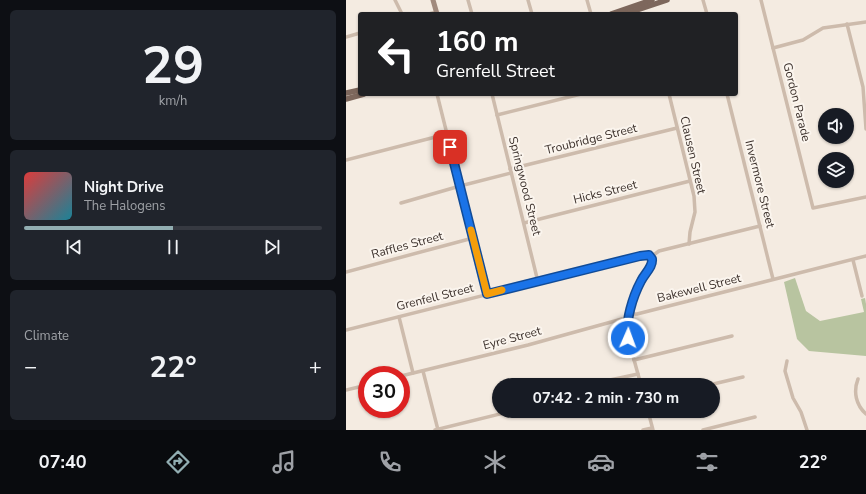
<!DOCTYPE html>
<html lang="en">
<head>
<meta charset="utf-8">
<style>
  body { margin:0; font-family:"Nunito Sans",sans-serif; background:#20242c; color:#f1f3f6; height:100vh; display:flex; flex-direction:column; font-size:15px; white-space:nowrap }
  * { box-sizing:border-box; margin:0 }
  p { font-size:13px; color:#9ea1a6 }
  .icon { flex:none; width:22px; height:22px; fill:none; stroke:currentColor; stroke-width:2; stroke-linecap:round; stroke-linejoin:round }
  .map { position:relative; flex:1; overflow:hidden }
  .panel { display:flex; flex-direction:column; gap:10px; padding:10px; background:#0d0f14; width:346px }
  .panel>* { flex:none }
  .hud { position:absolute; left:12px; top:12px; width:380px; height:84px; border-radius:4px; box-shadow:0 1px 3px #0004; background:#202124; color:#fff; overflow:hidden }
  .controls { position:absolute; left:472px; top:108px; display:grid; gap:8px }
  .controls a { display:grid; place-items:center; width:36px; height:36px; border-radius:50%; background:#171b24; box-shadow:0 1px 3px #0004; font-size:20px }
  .speed { position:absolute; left:12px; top:366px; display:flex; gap:8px; font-size:20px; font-weight:700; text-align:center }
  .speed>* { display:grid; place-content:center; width:52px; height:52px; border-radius:50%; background:#171b24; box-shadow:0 1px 3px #0004; line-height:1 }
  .speed .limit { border:6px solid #d22; background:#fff; color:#111 }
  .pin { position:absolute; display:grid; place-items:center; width:34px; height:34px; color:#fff; margin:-17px; border-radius:8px; box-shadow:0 2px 6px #0006 }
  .me { position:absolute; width:44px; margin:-22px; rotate:2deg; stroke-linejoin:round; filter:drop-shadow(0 0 3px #0008) }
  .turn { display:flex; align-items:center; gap:14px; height:84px; padding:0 12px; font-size:18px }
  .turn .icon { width:52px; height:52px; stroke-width:2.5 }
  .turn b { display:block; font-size:28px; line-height:34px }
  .big { font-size:30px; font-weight:700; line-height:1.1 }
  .panel .widget { flex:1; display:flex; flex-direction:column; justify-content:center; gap:6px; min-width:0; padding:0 14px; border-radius:6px; background:#20242c }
  .panel .dial { align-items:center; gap:0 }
  .dial b { font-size:52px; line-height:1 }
  .song { display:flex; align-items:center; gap:12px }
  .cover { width:48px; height:48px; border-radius:6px; background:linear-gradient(135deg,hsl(0 70% 55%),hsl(190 70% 35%)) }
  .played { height:4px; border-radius:2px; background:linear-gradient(90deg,#92aeb2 50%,#363941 50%) }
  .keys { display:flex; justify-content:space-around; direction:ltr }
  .heat { display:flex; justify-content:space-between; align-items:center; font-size:22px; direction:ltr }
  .trip { position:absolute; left:146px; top:378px; width:228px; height:40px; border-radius:20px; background:#171b24; box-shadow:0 1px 3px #0004; font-weight:700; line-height:40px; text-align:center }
  .dock { display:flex; height:64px; justify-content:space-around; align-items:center; background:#090b0e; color:#9ea1a6 }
  .dock .icon { width:28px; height:28px }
  .dock .current { color:#92aeb2 }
  .dock b { font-size:18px; color:#f1f3f6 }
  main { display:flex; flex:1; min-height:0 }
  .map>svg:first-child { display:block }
  .green { fill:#b8c4a0 }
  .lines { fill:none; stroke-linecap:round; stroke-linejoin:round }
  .street { stroke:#cdbbac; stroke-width:3.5 }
  .secondary { stroke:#a18a7d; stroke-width:5 }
  .primary { stroke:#7d675c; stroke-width:5.5 }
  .route-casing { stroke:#114b97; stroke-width:10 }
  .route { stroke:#1a73e8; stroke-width:7 }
  .slow { stroke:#f59e0b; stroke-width:7 }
  .labels { text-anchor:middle; stroke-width:4; stroke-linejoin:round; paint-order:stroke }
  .street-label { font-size:12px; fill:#3b302b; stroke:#fbf5ee }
</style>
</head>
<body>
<main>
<section class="panel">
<div class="widget dial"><b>29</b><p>km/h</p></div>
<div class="widget">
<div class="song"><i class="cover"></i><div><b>Night Drive</b><p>The Halogens</p></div></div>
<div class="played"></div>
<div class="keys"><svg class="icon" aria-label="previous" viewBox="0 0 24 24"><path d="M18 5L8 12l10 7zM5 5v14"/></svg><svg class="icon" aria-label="pause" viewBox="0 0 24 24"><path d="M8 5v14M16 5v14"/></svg><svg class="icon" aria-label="next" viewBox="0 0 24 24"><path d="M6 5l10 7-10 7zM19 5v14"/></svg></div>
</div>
<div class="widget"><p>Climate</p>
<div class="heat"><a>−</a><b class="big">22°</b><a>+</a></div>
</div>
</section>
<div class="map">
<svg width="520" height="430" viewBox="0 0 520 430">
  <rect width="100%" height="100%" fill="#f4ebe1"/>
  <!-- green -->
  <polygon class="green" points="449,278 460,311 474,321 518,312 515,299 519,298 520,304 520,356 463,351 451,339 438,282"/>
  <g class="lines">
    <!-- street -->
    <g class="street">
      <polyline points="49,0 56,14"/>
      <polyline points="122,0 126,14"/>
      <polyline points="182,0 186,14"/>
      <polyline points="241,0 245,14"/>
      <polyline points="357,0 361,14"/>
      <polyline points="415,0 467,208 520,197"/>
      <polyline points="83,14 90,12"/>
      <polyline points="501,24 517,87 520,129"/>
      <polyline points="0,37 14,33"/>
      <polyline points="427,48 457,40 477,28 520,22"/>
      <polyline points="91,94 141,294"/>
      <polyline points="146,94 192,282"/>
      <polyline points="323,94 348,196 349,212 344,232 343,244"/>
      <polyline points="381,94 427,279"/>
      <polyline points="151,115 235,94"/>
      <polyline points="0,160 101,134"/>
      <polyline points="164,169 331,128"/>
      <polyline points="55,203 114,186 165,173"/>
      <polyline points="178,223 344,181"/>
      <polyline points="305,257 313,251 414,226"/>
      <polyline points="507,260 516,296"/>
      <polyline points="0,272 127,238"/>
      <polyline points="284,314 291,314 520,256"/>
      <polyline points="53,317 67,373"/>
      <polyline points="0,330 294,256 300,255 305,257"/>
      <polyline points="288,360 386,336"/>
      <polyline points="441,361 439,371 447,398 455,412 461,430"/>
      <polyline points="77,371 92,430"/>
      <polyline points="55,376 182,345 276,319 283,320"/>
      <path d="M512,379C507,392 510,405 520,414"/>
      <polyline points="251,385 264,380 292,374"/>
      <polyline points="295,385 282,338 281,328 288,296 294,282 306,264 305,257"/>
      <polyline points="363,385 397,377"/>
      <polyline points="0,390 21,385"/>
      <polyline points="302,411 307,430"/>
      <polyline points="89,430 166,411"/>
      <polyline points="297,430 306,428"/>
      <polyline points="357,430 409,417"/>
    </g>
    <!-- secondary -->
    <polyline class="secondary" points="87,0 91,14"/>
    <!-- primary -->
    <g class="primary">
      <polyline points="265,14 306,0"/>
      <polyline points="279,14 321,0"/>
      <polyline points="0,93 14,90"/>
      <polyline points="0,99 18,94"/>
    </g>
  </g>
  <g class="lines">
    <defs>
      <path id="route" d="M104,147L141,294L294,256L303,255L306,259C307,267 299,273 295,281C287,296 279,321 282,338"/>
    </defs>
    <!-- route casing -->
    <use href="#route" class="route-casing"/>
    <!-- route -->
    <use href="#route" class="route"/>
    <!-- slow -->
    <polyline class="slow" points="125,230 141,294 156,290"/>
  </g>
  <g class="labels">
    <!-- street labels -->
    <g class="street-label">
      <text transform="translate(451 102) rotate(76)" y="4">Gordon Parade</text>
      <text transform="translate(245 139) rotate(-14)" y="4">Troubridge Street</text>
      <text transform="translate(347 155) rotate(77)" y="4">Clausen Street</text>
      <text transform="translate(414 184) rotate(76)" y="4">Invermore Street</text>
      <text transform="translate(179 186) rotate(76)" y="4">Springwood Street</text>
      <text transform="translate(259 192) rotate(-14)" y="4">Hicks Street</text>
      <text transform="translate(61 245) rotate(-15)" y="4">Raffles Street</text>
      <text transform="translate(353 288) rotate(-14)" y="4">Bakewell Street</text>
      <text transform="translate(89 297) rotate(-14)" y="4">Grenfell Street</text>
      <text transform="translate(166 338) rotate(-15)" y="4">Eyre Street</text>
    </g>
  </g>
</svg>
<div class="controls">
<a><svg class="icon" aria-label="sound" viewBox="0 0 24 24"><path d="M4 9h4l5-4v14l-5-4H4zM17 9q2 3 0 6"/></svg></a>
<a><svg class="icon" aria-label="layers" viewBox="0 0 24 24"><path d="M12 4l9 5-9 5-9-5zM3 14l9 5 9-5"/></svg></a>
</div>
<div class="speed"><div class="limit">30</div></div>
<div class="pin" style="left:104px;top:147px;background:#d93025"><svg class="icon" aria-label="arrive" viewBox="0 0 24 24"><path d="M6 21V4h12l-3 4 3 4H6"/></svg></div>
<svg class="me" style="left:282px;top:338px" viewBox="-20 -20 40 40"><circle r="17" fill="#1a73e8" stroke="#fff" stroke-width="3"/><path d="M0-11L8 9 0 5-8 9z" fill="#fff"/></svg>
<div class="trip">07:42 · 2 min · 730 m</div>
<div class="hud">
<div class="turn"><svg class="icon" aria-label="left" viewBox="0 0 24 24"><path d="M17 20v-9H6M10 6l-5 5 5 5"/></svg><div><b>160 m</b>Grenfell Street</div></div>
</div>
</div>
</main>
<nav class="dock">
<b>07:40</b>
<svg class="icon current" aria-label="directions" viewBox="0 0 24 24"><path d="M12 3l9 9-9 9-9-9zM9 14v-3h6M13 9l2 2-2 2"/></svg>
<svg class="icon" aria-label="music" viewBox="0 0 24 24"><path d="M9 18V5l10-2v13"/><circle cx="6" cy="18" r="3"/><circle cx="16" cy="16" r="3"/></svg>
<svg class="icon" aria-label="phone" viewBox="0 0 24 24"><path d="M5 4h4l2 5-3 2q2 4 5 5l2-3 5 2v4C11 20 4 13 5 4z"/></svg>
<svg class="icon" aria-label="climate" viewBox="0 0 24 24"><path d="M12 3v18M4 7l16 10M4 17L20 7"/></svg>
<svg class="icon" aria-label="car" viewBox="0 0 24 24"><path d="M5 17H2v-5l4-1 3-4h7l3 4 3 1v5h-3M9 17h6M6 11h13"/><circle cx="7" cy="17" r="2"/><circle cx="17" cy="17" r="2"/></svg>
<svg class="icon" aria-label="filters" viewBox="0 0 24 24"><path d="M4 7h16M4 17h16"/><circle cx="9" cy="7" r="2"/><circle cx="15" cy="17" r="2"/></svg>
<b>22°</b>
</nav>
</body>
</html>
